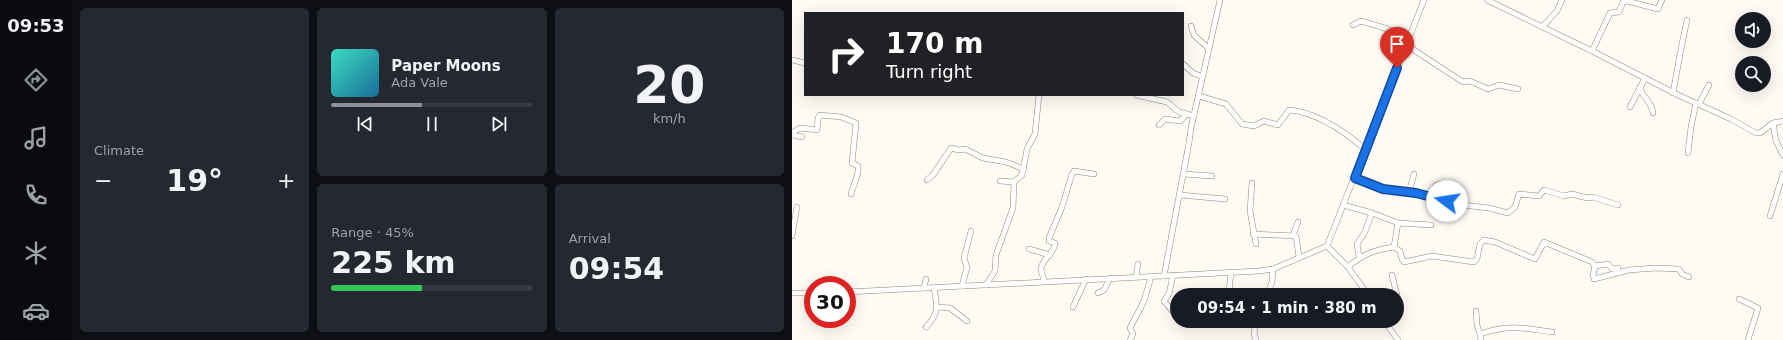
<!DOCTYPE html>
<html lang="en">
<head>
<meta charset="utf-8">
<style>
  body { margin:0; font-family:"DejaVu Sans",sans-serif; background:#242831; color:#f1f3f6; height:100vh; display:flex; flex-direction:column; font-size:15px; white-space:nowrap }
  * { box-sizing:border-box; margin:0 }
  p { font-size:13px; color:#9ea1a6 }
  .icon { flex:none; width:22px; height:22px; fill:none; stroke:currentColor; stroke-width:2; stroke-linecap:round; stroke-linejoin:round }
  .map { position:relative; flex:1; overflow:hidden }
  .drawer { display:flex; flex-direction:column; gap:8px; padding:8px; background:#0d0f14; width:720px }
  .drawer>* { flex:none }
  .top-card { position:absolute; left:12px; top:12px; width:380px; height:84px; border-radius:0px; box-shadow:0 4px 16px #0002; background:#202124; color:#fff; overflow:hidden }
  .fabs { position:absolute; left:943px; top:12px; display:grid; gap:8px }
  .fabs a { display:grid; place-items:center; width:36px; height:36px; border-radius:50%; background:#171b24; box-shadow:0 4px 16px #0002; font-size:20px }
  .speed { position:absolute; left:12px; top:276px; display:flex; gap:8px; font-size:20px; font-weight:700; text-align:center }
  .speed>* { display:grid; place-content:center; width:52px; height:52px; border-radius:50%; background:#171b24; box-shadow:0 4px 16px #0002; line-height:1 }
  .speed .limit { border:6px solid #d22; background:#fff; color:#111 }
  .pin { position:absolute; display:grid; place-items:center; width:34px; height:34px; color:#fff; margin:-41px -17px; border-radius:50% 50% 50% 0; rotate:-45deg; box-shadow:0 0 4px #0007 }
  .pin .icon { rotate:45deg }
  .me { position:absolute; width:44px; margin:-22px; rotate:284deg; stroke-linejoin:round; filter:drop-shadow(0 0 3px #0008) }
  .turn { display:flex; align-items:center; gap:14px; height:84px; padding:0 16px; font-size:18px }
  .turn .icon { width:52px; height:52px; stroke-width:2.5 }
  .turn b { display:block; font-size:28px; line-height:34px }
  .big { font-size:30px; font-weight:700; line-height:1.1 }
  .drawer .card { flex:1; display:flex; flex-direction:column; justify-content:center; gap:6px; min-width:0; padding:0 14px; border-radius:6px; background:#242831 }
  .drawer .dial { align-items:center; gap:0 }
  .dial b { font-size:52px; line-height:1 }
  .song { display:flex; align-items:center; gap:12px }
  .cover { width:48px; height:48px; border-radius:6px; background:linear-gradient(135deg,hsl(170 70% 55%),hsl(200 70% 35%)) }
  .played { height:4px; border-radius:2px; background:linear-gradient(90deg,#8c9099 45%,#363941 45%) }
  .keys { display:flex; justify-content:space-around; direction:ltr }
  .heat { display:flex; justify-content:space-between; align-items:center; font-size:22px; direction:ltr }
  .charge { height:6px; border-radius:3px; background:linear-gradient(90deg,#34c759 45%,#363941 0) }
  .drawer .tiles { flex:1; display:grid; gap:8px; grid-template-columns:repeat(3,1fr) }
  .card:first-child { grid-row:span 2 }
  .trip { position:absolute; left:378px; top:288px; width:234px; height:40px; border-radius:20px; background:#171b24; box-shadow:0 4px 16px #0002; font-weight:700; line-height:40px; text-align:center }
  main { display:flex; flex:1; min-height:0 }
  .tabs { display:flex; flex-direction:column; width:72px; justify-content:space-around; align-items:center; background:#090b0e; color:#9ea1a6 }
  .tabs .icon { width:28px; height:28px }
  .tabs .current { color:#8c9099 }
  .tabs b { font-size:18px; color:#f1f3f6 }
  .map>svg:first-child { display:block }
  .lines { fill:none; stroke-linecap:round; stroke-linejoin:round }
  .minor-casing { stroke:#8f8677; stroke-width:6 }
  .minor { stroke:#fff; stroke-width:5 }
  .route-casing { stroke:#114b97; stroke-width:10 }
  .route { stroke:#1a73e8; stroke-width:7 }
</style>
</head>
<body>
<main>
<nav class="tabs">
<b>09:53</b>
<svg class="icon current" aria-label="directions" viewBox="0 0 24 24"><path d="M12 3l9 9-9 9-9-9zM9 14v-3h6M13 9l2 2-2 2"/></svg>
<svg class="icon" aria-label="music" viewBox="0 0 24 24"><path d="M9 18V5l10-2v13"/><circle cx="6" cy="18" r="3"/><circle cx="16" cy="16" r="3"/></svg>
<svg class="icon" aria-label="phone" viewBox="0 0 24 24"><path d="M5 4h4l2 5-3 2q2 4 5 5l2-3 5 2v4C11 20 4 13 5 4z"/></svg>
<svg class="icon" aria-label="climate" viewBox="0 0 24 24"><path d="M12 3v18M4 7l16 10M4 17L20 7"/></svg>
<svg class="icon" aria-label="car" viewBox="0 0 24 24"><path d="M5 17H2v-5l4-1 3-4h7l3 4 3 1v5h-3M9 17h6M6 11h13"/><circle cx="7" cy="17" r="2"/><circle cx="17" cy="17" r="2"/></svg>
</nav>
<section class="drawer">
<div class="tiles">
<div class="card"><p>Climate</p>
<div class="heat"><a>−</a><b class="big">19°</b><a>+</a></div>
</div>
<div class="card">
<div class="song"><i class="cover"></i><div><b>Paper Moons</b><p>Ada Vale</p></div></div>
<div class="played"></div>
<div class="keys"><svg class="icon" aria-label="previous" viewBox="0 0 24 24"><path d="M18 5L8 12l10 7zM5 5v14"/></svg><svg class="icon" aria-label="pause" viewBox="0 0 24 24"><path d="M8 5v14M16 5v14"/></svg><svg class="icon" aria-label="next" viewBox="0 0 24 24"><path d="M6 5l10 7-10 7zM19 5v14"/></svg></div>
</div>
<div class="card dial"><b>20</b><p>km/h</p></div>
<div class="card"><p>Range · 45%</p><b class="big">225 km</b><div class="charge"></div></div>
<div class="card"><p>Arrival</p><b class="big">09:54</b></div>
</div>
</section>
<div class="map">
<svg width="991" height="340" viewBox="0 0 991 340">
  <rect width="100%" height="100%" fill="#fffbf4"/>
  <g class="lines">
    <defs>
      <g id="minor">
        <polyline points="695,0 800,51 886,95 939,119 964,133 968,133 981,123 991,121"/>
        <polyline points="561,25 569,21 596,29 614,45"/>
        <polyline points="399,26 402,35 417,49"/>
        <polyline points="750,27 765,11 770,0"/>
        <polyline points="615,42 622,50 671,82 678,81 696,89 707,85 726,89"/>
        <polyline points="800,51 818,13 827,12 831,2 835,1 866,9 870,0"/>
        <polyline points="0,60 13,63"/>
        <polyline points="391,64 401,73 411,77"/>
        <path d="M848,88C851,98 860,102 861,113"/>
        <polyline points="881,93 889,49 895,20"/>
        <polyline points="344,95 375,102 387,112 402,116"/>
        <path d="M407,96L434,104L450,124L462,126L472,121L486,125L497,110C525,112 553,132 573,149"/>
        <polyline points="907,104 917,85"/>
        <polyline points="838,107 853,78"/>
        <polyline points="981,123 984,141 991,155"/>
        <polyline points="367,125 373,119 388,121 395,114"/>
        <path d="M0,133L8,128L25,130L26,118L28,115L49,117L64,123L60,163L66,166C68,174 61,185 59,194"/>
        <polyline points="0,135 10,137"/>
        <polyline points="896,153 899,127 904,103"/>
        <polyline points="392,174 420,176"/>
        <polyline points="563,178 591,189 624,193 670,205 697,208 716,213 723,207 727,194 747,196 752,190 772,196 780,194 795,198 801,197 826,205"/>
        <polyline points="135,180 141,175 159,148 167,150 173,149 191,158 214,162 232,169"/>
        <polyline points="208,181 222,182"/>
        <polyline points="460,183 458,211 464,244"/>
        <polyline points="617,192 622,174"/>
        <polyline points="388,195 433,199"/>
        <polyline points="640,197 644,185 651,184"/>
        <polyline points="551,205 580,213 606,223 639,225"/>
        <polyline points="978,216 991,174"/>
        <polyline points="606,223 602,247 608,251 610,259 612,262 640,256 682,262 685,259 688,244 692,240 703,242 743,259 752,242 800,262 803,266 801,275 802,279 837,270 864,268 887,269 890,274 897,277"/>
        <polyline points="461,234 504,236 507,257"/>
        <polyline points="501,235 506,222"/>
        <polyline points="0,236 5,207"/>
        <polyline points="535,246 556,267 576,295"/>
        <polyline points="237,249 258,255"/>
        <polyline points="567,257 565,244 572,234 580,213"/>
        <polyline points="803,266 816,264 820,269 826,268"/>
        <path d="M556,267C571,254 582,250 602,247"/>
        <polyline points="381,275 377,294 372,301 382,313"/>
        <polyline points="600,275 605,295"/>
        <polyline points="372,276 397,143 399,128 428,0"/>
        <polyline points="344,277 346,264"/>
        <path d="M252,281C252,277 249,273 249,269C250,258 262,255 263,243L257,241V238L270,207L280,174L282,171L302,174"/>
        <polyline points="194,285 203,271 204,255 221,208 222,182 230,175 235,149 243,134 247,95"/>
        <polyline points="170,286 175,267 172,258 179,231"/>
        <polyline points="132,288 134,279"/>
        <polyline points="55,292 467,271 481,269 535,246 632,0"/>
        <polyline points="437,292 439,273"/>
        <polyline points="0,293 21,293"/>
        <polyline points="306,293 312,290 318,278"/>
        <polyline points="475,295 480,282 481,269"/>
        <polyline points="605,296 607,306 605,310"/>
        <polyline points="947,299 966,308 956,340"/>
        <polyline points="145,307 158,308 175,321"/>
        <polyline points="281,307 294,279"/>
        <polyline points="684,311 685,325 688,334"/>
        <polyline points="497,321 497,323"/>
        <polyline points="592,321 606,340"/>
        <path d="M134,327C148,313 145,305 142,288"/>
        <polyline points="338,340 341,334 338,328 352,301 359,277"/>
        <polyline points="464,340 462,334 464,321"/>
        <path d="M689,340L688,334C716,324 731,328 760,332"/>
      </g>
    </defs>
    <!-- minor casing -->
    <use href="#minor" class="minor-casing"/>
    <!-- minor -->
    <use href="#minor" class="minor"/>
  </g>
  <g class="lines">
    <defs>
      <polyline id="route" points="605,68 563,178 591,189 624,193 655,201"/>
    </defs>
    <!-- route casing -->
    <use href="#route" class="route-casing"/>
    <!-- route -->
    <use href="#route" class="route"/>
  </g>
</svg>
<div class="fabs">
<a><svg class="icon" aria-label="sound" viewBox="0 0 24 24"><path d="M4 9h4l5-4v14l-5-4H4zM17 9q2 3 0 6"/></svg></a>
<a><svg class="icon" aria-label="search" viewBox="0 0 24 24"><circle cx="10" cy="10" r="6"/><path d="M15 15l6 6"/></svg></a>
</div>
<div class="speed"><div class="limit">30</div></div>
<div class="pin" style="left:605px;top:68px;background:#d93025"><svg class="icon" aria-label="arrive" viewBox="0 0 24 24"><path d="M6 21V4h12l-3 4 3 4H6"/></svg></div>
<svg class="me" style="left:655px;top:201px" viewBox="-20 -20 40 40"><circle r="19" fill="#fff"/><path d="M0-13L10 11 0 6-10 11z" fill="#1a73e8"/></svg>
<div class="trip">09:54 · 1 min · 380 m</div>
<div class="top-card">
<div class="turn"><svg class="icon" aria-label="right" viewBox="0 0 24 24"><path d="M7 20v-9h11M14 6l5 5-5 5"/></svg><div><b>170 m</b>Turn right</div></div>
</div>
</div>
</main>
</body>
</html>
